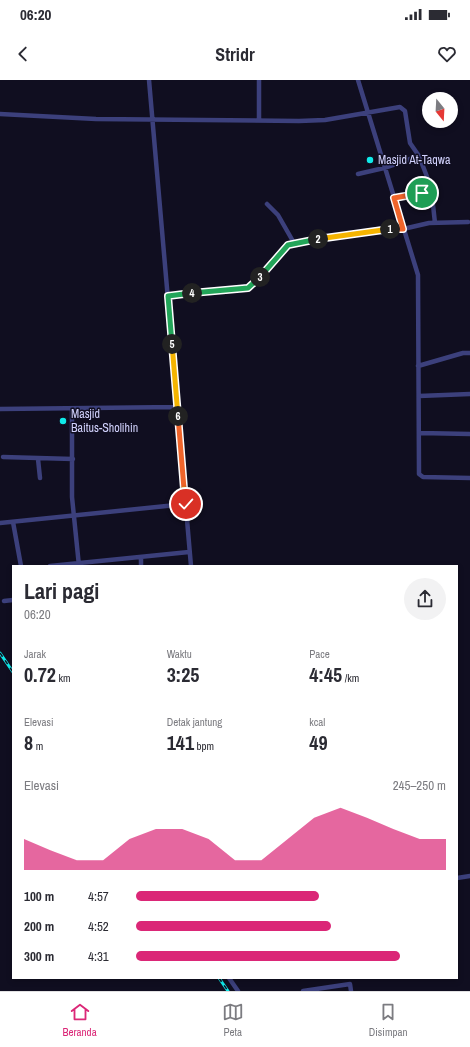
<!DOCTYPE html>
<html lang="id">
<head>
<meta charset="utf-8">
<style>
  :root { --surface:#fff; --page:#f2f2f3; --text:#2b2b33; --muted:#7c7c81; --line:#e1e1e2; --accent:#db2777 }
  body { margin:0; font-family:"Archivo Narrow",sans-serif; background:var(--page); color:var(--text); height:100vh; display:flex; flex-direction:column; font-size:15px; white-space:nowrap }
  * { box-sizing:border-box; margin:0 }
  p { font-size:13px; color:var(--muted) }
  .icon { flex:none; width:22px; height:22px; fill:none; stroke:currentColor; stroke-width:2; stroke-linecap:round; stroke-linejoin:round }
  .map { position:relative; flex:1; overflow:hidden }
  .drawer { position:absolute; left:12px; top:485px; width:446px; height:414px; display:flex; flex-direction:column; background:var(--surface); border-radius:0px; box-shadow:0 2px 6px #0003 }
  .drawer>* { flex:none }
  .needle { width:26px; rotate:162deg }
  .buttons { position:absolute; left:422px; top:12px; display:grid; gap:8px }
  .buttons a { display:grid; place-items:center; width:36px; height:36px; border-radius:50%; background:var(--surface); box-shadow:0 2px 6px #0003; font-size:20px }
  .pin { position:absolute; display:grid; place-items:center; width:34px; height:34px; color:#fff; margin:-17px; border:2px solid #fff; border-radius:50%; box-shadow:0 1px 4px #0007 }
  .km { position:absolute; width:20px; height:20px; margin:-10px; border-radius:50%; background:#222; color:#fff; font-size:11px; line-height:20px; text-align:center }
  .round { display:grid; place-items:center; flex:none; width:42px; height:42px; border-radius:21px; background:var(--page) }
  .overview { display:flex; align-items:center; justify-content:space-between; height:68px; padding:0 12px }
  h1 { font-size:22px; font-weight:700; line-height:30px }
  .metrics { display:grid; grid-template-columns:repeat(3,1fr); gap:6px; height:68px; padding:4px 12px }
  .metrics div { display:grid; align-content:center }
  .metrics b { font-size:20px; font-weight:700 }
  .metrics small { font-size:11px; font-weight:400 }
  .metrics p { font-size:11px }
  .chart { height:112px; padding:8px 12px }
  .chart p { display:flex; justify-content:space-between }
  .chart svg { width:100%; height:72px; margin-top:4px; fill:var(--accent); opacity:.7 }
  ul { padding:0 12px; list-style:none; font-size:13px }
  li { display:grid; grid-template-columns:64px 48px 1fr; align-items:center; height:30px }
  li i { height:10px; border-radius:5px; background:var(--accent) }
  .status { display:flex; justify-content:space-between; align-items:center; height:28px; padding:0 20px; background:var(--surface); direction:ltr }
  .status svg { height:11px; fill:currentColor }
  header { display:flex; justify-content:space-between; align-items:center; height:52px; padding:0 12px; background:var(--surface); font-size:18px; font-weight:700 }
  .menu { display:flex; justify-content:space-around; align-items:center; height:56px; border-top:1px solid var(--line); background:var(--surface); font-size:11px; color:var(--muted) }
  .menu a { display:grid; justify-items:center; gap:2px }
  .menu .active { color:var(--accent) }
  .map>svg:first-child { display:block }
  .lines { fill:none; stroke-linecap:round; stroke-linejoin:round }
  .street { stroke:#3c407c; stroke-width:4.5 }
  .rail-casing { stroke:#0feaea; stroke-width:3 }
  .rail { stroke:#100e20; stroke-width:1.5; stroke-dasharray:4.5; stroke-linecap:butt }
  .split-1-casing { stroke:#fff; stroke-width:8 }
  .split-2-casing { stroke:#fff; stroke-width:8 }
  .split-3-casing { stroke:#fff; stroke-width:8 }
  .split-4-casing { stroke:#fff; stroke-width:8 }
  .split-5-casing { stroke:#fff; stroke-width:8 }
  .split-6-casing { stroke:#fff; stroke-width:8 }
  .split-7-casing { stroke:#fff; stroke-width:8 }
  .split-8-casing { stroke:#fff; stroke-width:8 }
  .split-1 { stroke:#f0652b; stroke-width:5 }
  .split-2 { stroke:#f5b400; stroke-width:5 }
  .split-3 { stroke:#22a559; stroke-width:5 }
  .split-4 { stroke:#22a559; stroke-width:5 }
  .split-5 { stroke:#22a559; stroke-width:5 }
  .split-6 { stroke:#f5b400; stroke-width:5 }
  .split-7 { stroke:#f0652b; stroke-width:5 }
  .split-8 { stroke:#f5b400; stroke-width:5 }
  .poi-dot { fill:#0feaea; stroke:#100e20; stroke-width:1.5 }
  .labels { text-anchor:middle; stroke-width:3; stroke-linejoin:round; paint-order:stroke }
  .poi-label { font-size:12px; fill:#d1d1fc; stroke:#100e20; text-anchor:start }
</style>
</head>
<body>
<div class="status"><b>06:20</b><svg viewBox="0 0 49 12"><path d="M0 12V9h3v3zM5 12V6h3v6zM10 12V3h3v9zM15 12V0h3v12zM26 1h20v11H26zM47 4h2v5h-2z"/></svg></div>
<header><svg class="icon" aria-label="back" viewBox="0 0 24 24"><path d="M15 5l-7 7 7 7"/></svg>Stridr<svg class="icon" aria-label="heart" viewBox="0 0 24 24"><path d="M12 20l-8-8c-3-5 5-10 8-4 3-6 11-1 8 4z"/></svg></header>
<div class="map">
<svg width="470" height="911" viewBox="0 0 470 911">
  <rect width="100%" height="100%" fill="#100e20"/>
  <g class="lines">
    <path class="street" d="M149,0L191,486
      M259,0V39
      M358,0L418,195L419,394L423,397L470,398
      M0,34L96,39L299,41L325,40L400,27L405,31L410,63L419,76L431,107L435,143
      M358,94L384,88L419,76
      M394,118L432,110
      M267,124L278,135L294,163L379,149H403L429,143L468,142
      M168,216L251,206L288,165L294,163
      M418,286L463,273H470
      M419,316L470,314
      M0,329L177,327
      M72,329V417L79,486
      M420,353L470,354
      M3,377L73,379
      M38,379L40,398
      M13,442L21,486
      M0,443L186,424
      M141,477V486
      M50,486L189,472
      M4,521L13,520
      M457,798L470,796
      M229,898L238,911
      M303,911L350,904L351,911"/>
    <g class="rail-casing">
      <path id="rail" d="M0,573L13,592
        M219,898L228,911"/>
    </g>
    <use href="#rail" class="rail"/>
  </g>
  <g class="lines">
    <g class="split-1-casing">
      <path id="split-1" d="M390,149H403L394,118L422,113"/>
    </g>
    <g class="split-2-casing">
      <path id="split-2" d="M318,159L390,149"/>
    </g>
    <g class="split-3-casing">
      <path id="split-3" d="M260,197L288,165L318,159"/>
    </g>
    <g class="split-4-casing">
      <path id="split-4" d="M192,213L248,208L260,197"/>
    </g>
    <g class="split-5-casing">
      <path id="split-5" d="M172,264L168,216L192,213"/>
    </g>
    <g class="split-6-casing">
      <path id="split-6" d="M172,264L178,336"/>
    </g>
    <g class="split-7-casing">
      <path id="split-7" d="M178,336L184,409"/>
    </g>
    <g class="split-8-casing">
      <path id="split-8" d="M184,409L186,424"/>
    </g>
    <use href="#split-1" class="split-1"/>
    <use href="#split-2" class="split-2"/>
    <use href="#split-3" class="split-3"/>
    <use href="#split-4" class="split-4"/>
    <use href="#split-5" class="split-5"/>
    <use href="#split-6" class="split-6"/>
    <use href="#split-7" class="split-7"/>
    <use href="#split-8" class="split-8"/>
  </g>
  <g class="poi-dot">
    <circle cx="370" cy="80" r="4"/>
    <circle cx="63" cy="341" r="4"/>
  </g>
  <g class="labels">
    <g class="poi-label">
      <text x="378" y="84">Masjid At-Taqwa</text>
      <text x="71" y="338">Masjid<tspan x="71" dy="14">Baitus-Sholihin</tspan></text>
    </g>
  </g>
</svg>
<div class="buttons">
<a><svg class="needle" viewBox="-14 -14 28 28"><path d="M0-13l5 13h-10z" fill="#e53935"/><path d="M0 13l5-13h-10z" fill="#7c7c81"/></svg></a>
</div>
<div class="pin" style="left:422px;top:113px;background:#1e9e55"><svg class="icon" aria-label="arrive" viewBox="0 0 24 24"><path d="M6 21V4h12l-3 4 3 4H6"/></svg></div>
<div class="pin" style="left:186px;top:424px;background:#d93025"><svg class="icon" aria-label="check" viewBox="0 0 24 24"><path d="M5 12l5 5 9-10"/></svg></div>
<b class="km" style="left:390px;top:149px">1</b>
<b class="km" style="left:318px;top:159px">2</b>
<b class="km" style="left:260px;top:197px">3</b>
<b class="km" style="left:192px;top:213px">4</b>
<b class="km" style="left:172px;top:264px">5</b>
<b class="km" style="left:178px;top:336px">6</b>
<section class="drawer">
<div class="overview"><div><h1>Lari pagi</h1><p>06:20</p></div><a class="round"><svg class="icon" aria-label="share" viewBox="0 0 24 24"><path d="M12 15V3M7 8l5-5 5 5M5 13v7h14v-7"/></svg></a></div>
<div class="metrics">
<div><p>Jarak</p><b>0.72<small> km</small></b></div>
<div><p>Waktu</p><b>3:25</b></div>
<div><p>Pace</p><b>4:45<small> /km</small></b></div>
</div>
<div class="metrics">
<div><p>Elevasi</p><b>8<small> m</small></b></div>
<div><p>Detak jantung</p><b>141<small> bpm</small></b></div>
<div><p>kcal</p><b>49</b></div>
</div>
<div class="chart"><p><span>Elevasi</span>245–250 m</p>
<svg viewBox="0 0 160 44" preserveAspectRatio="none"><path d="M0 44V25L10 32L20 38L30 38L40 25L50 19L60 19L70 25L80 38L90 38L100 25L110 12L120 6L130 12L140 19L150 25L160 25V44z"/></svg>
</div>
<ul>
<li><b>100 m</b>4:57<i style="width:59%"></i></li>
<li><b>200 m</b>4:52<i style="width:63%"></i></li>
<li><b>300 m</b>4:31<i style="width:85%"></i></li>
</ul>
</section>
</div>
<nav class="menu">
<a class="active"><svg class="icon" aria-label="home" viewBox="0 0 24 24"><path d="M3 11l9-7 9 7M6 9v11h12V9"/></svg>Beranda</a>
<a><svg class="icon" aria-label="map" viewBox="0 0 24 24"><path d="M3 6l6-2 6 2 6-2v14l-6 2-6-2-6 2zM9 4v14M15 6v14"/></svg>Peta</a>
<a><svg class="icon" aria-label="saved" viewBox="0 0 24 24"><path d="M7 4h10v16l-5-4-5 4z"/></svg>Disimpan</a>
</nav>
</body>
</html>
